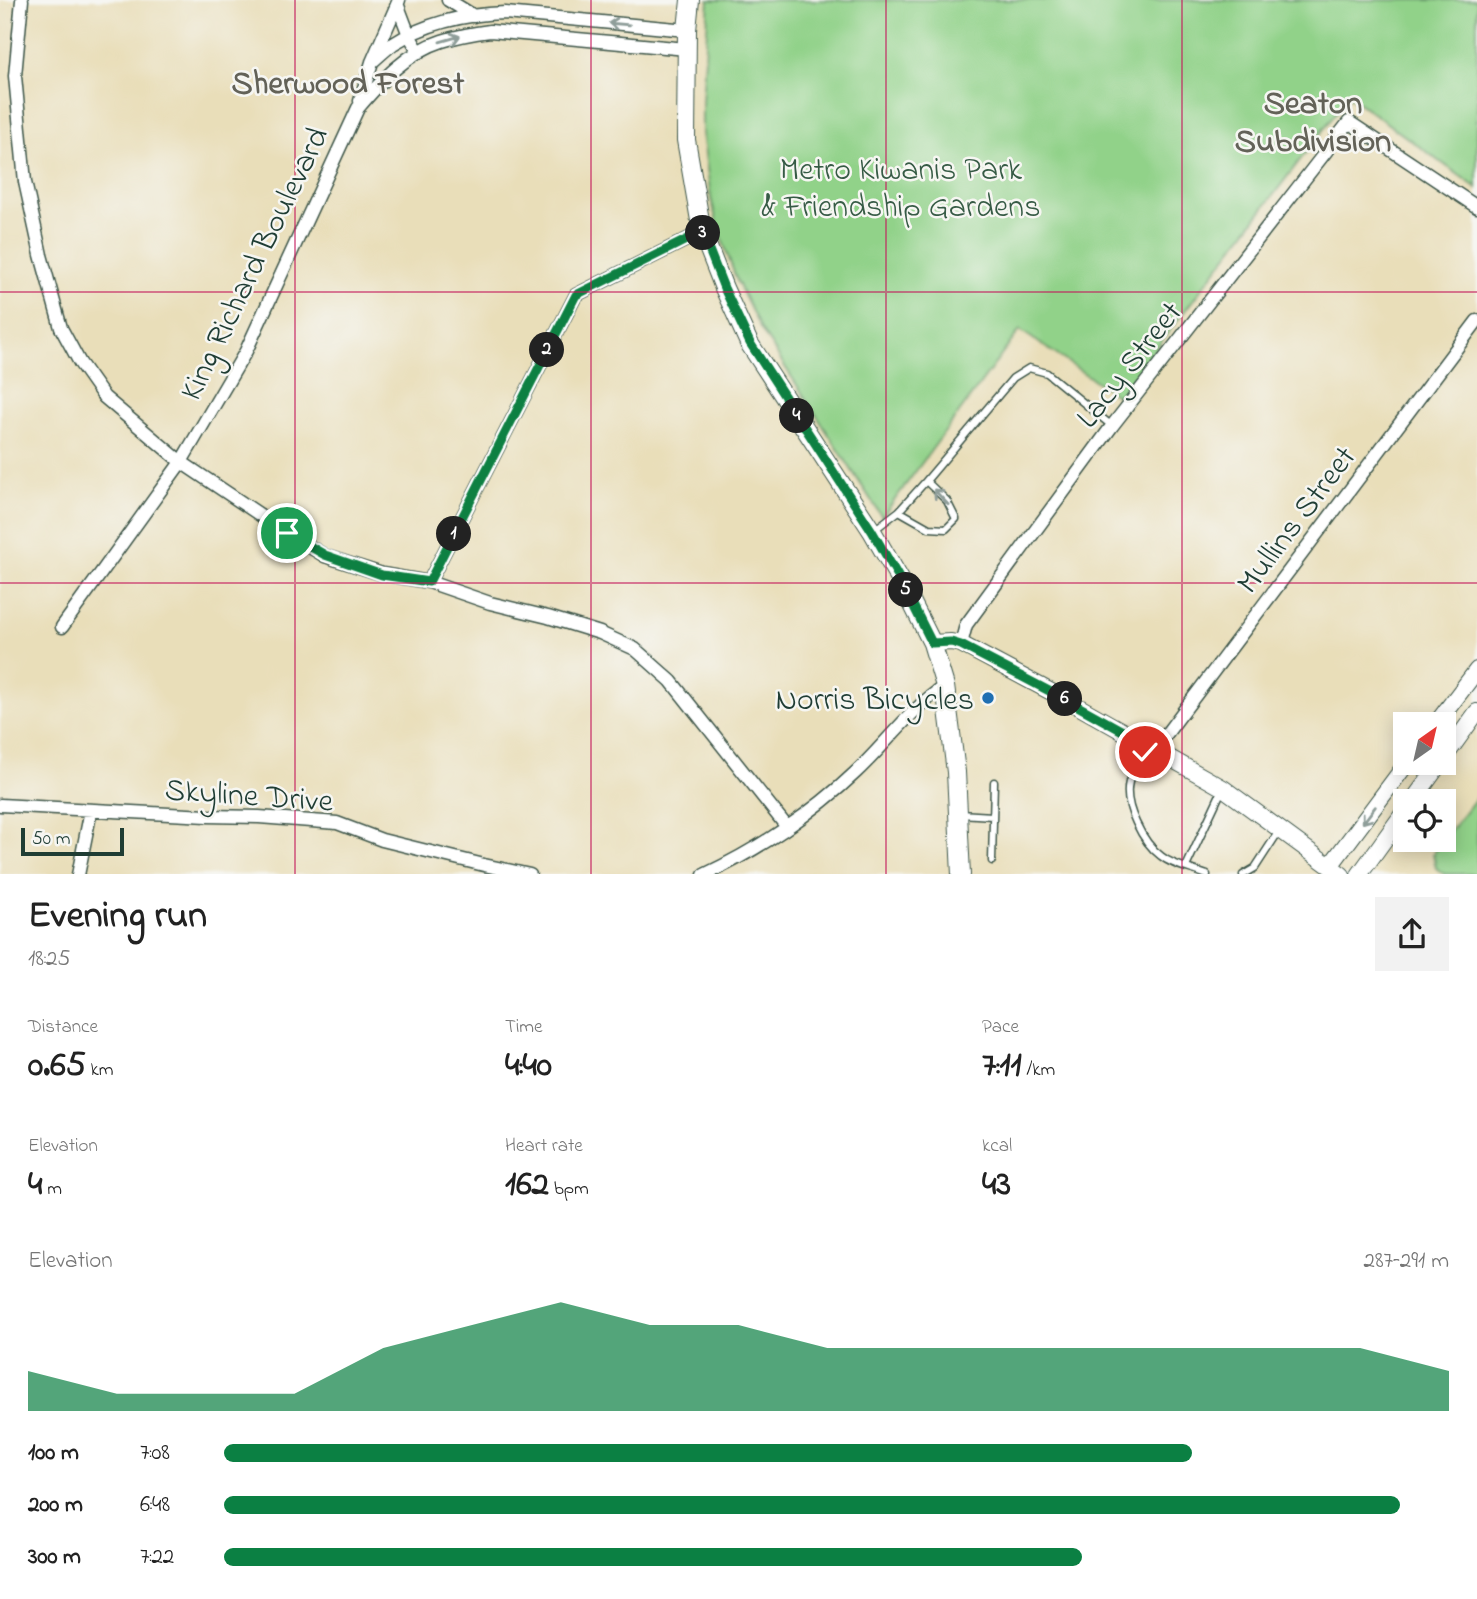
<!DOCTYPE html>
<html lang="en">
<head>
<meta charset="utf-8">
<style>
  :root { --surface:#fff; --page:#f2f2f2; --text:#222; --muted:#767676; --accent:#0b8043 }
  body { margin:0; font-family:"Indie Flower",sans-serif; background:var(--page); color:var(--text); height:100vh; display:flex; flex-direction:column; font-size:26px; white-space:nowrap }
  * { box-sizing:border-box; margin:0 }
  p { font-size:23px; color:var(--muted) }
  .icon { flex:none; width:38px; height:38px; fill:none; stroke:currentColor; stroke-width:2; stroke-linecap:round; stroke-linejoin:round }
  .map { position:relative; height:874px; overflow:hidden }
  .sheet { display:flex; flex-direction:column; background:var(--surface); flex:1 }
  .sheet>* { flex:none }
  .needle { width:46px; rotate:34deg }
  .tools { position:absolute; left:1393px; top:712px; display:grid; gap:14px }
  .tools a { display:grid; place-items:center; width:63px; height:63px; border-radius:0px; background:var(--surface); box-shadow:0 4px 18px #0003; font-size:35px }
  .scale { position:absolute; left:21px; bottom:18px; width:103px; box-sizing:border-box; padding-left:7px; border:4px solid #1f3d34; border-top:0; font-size:19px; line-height:24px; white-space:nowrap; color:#1f3d34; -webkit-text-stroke:5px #f6f6f2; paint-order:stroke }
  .pin { position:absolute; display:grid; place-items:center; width:60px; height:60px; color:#fff; margin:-30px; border:4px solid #fff; border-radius:50%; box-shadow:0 2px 7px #0007 }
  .km { position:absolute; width:35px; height:35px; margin:-18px; border-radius:50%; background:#222; color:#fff; font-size:19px; line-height:35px; text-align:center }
  .round { display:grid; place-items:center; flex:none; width:74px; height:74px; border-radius:0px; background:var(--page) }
  .summary { display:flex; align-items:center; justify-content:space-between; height:119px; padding:0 28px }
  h1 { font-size:38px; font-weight:700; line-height:52px }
  .metrics { display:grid; grid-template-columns:repeat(3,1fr); gap:10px; height:119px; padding:7px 28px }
  .metrics div { display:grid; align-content:center }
  .metrics b { font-size:35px; font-weight:700 }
  .metrics small { font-size:19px; font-weight:400 }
  .metrics p { font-size:19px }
  .chart { height:196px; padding:14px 28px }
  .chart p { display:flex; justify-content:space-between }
  .chart svg { width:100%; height:126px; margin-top:7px; fill:var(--accent); opacity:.7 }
  ul { padding:0 28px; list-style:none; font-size:23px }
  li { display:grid; grid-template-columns:112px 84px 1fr; align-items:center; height:52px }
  li i { height:18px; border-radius:9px; background:var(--accent) }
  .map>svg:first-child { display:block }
  .green { fill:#91d289; stroke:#58885e; stroke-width:2 }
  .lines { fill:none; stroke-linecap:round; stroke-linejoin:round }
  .service-casing { stroke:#3d5548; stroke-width:9 }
  .minor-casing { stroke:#3d5548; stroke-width:15 }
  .tertiary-casing { stroke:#3d5548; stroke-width:18 }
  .secondary-casing { stroke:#3d5548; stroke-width:20 }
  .service { stroke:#fff; stroke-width:6 }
  .minor { stroke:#fff; stroke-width:12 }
  .tertiary { stroke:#fff; stroke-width:16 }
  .secondary { stroke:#fff; stroke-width:18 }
  .oneway { stroke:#8f9e9a }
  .route-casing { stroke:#fff; stroke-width:14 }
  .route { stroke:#0b8043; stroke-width:9 }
  .grid { fill:none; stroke:#c2185b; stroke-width:2; stroke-opacity:0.55 }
  .poi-dot { fill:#1f6fb2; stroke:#f6f6f2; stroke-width:2.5 }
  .labels { text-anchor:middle; stroke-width:5; stroke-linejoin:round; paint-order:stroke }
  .park-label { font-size:32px; fill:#365b45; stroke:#f6f6f2 }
  .street-label { font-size:32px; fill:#1f3d34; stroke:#f6f6f2 }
  .poi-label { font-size:32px; fill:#1f3d34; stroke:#f6f6f2; text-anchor:end }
  .neighbourhood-label { font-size:33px; font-weight:bold; fill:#636258; stroke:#f6f6f2 }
</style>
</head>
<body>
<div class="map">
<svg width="1477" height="875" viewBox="0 0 1477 875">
  <rect width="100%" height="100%" fill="#f6f6f2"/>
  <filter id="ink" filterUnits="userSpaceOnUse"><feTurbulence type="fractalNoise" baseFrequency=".0143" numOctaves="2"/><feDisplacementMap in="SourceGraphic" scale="14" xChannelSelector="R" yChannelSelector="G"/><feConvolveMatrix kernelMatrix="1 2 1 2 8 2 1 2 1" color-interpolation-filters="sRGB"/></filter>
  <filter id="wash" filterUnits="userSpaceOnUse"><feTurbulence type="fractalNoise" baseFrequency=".00686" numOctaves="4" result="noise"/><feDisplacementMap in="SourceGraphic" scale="28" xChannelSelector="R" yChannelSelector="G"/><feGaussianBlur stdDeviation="1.57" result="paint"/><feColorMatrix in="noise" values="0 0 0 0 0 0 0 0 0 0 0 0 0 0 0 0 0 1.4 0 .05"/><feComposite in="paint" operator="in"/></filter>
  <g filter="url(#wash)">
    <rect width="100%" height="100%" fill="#e9deb9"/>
    <path class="green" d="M709,0H1477V188L1349,96L1119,397L1020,330L882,517L760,328L737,281L719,231L711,198L702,133V101Z
      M1477,797V874H1444L1436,868L1433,853Z"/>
  </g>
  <g filter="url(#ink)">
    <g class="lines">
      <g class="service-casing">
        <path id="service" d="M899,511L929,528L946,529L956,519L947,501L926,481L1013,378L1029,368L1047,373L1112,426
          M874,530L899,511L926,481
          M1149,751C1142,754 1139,760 1136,767C1133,772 1130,777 1129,782C1123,805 1143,843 1161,856C1173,866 1193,869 1207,875
          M960,814L993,816
          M992,861L994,782
          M1186,867L1222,790
          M1243,875L1255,868L1279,831"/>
      </g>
      <g class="minor-casing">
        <path id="minor" d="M22,0L15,76L25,182L41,255L61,328L80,363L104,397L181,462L287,533L325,556L382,574L429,582L490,603L548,617L600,633L635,649L671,681L787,827
          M448,0L474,16
          M398,6L409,35L419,52
          M372,62C379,56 386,49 393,44C426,23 467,14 505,13L687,30
          M360,101L372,62L399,0
          M429,582L576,295L702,232
          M62,627L181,462L246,351L358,108C381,81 407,52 442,41C458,36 474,33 490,31L687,49
          M961,644L966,625L1112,426L1349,122L1477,207
          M1155,749L1477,321
          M0,805L207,816L259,817L337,823L382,840L484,865L530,875
          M78,875L91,810
          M704,875C758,850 813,813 856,772C886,744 910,709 945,686"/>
      </g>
      <g class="tertiary-casing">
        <path id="tertiary" d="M932,643L951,642L961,644L1074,704L1223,788L1342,875
          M1436,724L1477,670
          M1444,758L1477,712
          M1412,802L1440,763
          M1330,866L1407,763
          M1359,875L1405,811"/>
      </g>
      <g class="secondary-casing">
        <path id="secondary" d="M690,0L687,30L686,140L702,232L724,288L749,343L872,531L902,583L932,643L945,686L956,772L961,875"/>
      </g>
      <use href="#service" class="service"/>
      <use href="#minor" class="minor"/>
      <use href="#tertiary" class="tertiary"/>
      <use href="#secondary" class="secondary"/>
    </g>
    <defs><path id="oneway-shaft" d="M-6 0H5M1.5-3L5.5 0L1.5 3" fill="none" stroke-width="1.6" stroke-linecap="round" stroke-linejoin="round" transform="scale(1.75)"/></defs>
    <g class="oneway">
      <use href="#oneway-shaft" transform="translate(619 24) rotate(-175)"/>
      <use href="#oneway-shaft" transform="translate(450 39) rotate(-16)"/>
      <use href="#oneway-shaft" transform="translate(941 497) rotate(-133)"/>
      <use href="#oneway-shaft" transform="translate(1369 815) rotate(127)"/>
    </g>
  </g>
  <g class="lines" filter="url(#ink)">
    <g class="route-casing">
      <path id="route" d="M287,533L325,555L382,575L429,582L576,295L702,232L724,288L750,343L872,531L902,583L932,643L951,642L961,645L1074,704L1155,749L1145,752"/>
    </g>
    <use href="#route" class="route"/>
  </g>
  <path class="grid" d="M295,0V875M591,0V875M886,0V875M1182,0V875M0,292H1477M0,583H1477"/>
  <circle class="poi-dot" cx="988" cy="698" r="7"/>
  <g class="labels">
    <g class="park-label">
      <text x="901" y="179">Metro Kiwanis Park<tspan x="901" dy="37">&amp; Friendship Gardens</tspan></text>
    </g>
    <g class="street-label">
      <text transform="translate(253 263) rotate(-64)" y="11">King Richard Boulevard</text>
      <text transform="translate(1128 364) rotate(-52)" y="11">Lacy Street</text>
      <text transform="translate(1295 519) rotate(-53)" y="11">Mullins Street</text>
      <text transform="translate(249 794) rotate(4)" y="11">Skyline Drive</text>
    </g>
    <g class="poi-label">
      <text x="974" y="709">Norris Bicycles</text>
    </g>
    <g class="neighbourhood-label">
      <text x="348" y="93">Sherwood Forest</text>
      <text x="1313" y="113">Seaton<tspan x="1313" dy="38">Subdivision</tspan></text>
    </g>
  </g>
</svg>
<div class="tools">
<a><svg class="needle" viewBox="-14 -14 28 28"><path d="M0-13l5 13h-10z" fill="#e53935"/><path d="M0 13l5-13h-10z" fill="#767676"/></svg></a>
<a><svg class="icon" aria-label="locate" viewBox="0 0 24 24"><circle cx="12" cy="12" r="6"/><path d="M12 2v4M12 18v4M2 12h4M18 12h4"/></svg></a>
</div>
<div class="scale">50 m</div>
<div class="pin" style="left:287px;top:533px;background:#1e9e55"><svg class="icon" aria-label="arrive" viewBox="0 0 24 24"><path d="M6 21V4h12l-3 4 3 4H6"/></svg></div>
<div class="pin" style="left:1145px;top:752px;background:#d93025"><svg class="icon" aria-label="check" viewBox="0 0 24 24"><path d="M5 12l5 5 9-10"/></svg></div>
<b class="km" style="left:454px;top:534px">1</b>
<b class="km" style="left:547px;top:350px">2</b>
<b class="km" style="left:703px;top:233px">3</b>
<b class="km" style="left:797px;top:416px">4</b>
<b class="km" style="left:906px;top:590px">5</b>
<b class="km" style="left:1065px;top:699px">6</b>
</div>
<section class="sheet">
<div class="summary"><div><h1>Evening run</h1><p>18:25</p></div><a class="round"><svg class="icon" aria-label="share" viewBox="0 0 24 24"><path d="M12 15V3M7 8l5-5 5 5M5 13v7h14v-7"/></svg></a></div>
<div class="metrics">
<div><p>Distance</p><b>0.65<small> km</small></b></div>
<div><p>Time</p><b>4:40</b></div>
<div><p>Pace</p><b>7:11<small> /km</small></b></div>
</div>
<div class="metrics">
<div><p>Elevation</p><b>4<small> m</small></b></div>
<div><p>Heart rate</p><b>162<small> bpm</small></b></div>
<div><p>kcal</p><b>43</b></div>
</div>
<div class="chart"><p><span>Elevation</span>287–291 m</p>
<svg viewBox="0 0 160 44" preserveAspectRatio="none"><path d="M0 44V30L10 38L20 38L30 38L40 22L50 14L60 6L70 14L80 14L90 22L100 22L110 22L120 22L130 22L140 22L150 22L160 30V44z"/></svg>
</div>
<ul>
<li><b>100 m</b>7:08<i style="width:79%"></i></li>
<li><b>200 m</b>6:48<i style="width:96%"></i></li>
<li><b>300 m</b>7:22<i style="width:70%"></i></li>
</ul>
</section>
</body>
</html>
